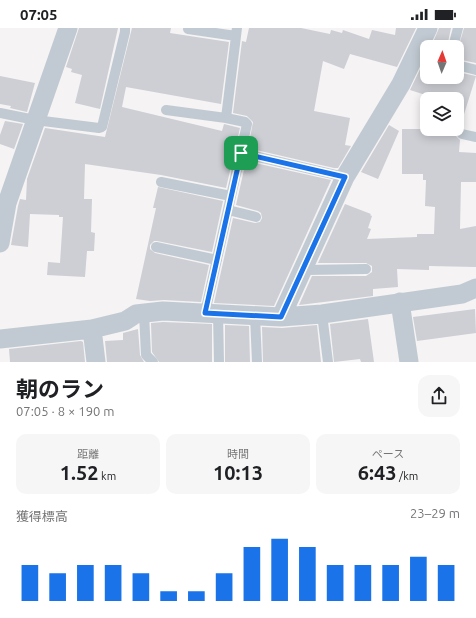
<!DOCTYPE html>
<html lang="ja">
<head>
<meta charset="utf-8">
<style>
  :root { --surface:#fff; --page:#f6f6f6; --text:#202124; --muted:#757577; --accent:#1a73e8 }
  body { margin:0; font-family:Ubuntu,"Noto Sans JP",sans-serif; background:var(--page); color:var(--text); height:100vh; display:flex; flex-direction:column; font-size:15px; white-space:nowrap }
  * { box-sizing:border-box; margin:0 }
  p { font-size:13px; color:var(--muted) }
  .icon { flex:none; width:22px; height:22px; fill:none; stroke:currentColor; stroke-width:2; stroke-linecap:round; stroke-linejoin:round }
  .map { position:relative; height:334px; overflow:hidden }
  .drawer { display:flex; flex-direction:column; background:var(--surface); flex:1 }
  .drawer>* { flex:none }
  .needle { width:26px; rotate:2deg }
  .buttons { position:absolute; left:420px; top:12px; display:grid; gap:8px }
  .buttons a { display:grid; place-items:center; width:44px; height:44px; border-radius:8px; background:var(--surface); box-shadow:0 2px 10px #0003; font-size:20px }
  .pin { position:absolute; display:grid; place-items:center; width:34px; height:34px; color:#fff; margin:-17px; border-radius:8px; box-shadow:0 2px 6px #0006 }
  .round { display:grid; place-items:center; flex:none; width:42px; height:42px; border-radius:12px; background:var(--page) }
  .head { display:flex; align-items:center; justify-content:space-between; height:68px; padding:0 16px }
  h1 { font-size:22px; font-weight:700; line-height:30px }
  .metrics { display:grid; grid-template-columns:repeat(3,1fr); gap:6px; height:68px; padding:4px 16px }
  .metrics div { display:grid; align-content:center; border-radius:10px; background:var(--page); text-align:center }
  .metrics b { font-size:20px; font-weight:700 }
  .metrics small { font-size:11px; font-weight:400 }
  .metrics p { font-size:11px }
  .chart { height:112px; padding:8px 16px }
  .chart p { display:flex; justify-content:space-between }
  .chart svg { width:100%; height:72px; margin-top:4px; stroke:var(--accent); stroke-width:6 }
  .status { display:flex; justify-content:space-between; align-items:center; height:28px; padding:0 20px; background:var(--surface); direction:ltr }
  .status svg { height:11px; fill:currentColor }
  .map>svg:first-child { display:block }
  .building { fill:#cdcfd5 }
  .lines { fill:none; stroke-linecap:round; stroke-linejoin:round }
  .service { stroke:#c1cad2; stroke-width:10 }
  .minor { stroke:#c1cad2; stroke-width:19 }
  .route-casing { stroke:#fff; stroke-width:8 }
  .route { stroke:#1a73e8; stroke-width:5 }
</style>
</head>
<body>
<div class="status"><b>07:05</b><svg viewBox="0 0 49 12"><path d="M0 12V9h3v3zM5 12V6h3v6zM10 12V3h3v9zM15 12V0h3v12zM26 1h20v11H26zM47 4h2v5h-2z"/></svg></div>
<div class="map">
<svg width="476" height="334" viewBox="0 0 476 334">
  <rect width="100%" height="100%" fill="#f5f3f3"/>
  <path class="building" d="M79,0H118L100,81L75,75L82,47L71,44L72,41L66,39Z
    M132,0H171L170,5L229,14L221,76L126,59L122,79L222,103L224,96L240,100L226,160L161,147L85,136L84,171H92L91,204L95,205L94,223H87L85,249L47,247L48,234L60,235L63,189H59V187L30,186L28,219L11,217L18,178L20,171L26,172L27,151L45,100L105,109Z
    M249,0H301L330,6L331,2L342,5L343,2L369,11L372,2L395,7L396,0H416L397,39L350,26L344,41L323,33L314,83L350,90L345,117L351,118L338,140H334L248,120L253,94L247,88L233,85L242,13L246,14Z
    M439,0H451L447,19H431Z
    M464,0H476V35L457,31V24Z
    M427,27V49H457V44L476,48L460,99H457V71H438L410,62Z
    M0,48L35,55L27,84L10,80L11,78L0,76Z
    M5,93L23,96L14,121L0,116V107Z
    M389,97L399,103L378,151L361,144Z
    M402,101H458L456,108L460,112L459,124L476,125V154H461L460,201L476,198V239L429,238V242L397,241L398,259L373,261V268L299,277L312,248H366L372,244V238L366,235H318L345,176L371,186L370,187L372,188L368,200L371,201L367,211L417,209V206H434L435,179L425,178L426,152H423V146H402Z
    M246,133L331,152L274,278L214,275L233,190L255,195L260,194L262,190L261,185L258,183L236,177Z
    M158,159L223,173L212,224L157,213H154L150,217V221L155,225L209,237L201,274L164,272L150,273L136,271L156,180H153Z
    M475,281L476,305L417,313L413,289Z
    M368,291L374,334H361L360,331L334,334L330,296Z
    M163,294L212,296V334H159L152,324L151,295Z
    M225,297L249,298L250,334H225Z
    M317,297L321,334H263L262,299L282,300Z
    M138,301L140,327L144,334H107L105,313L123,312V305Z
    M81,313L83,314L85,334H10L9,321Z"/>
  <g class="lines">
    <path class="service" d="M188,1L236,8
      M453,19L458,0
      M457,37L476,42
      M166,82L226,90
      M0,85L35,92L99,100L102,99L125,4V0
      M462,106L475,109
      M241,125L345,149
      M161,154L231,168
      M228,182L256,189
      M156,219L217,232
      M303,240L307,242L366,241
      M144,285L146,327L153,334
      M205,285L247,96L245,94L226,90L237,0
      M218,286L219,334
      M322,286L328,334
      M255,288L257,334"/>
    <path class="minor" d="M0,215L7,175L68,0
      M400,274L409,334
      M281,289L345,149L401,56L428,0
      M92,301L96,334
      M0,311L92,301L125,293L136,286L163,283L281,289L322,286L462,266L476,260"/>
  </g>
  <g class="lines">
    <g class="route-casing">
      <path id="route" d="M241,125L345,149L281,289L205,285Z"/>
    </g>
    <use href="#route" class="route"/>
  </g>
</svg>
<div class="buttons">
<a><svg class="needle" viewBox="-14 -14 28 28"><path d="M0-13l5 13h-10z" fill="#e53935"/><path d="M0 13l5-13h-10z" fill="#757577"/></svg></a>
<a><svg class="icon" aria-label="layers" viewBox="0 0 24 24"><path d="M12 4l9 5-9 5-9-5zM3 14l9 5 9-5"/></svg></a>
</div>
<div class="pin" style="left:241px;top:125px;background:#1e9e55"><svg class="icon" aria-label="arrive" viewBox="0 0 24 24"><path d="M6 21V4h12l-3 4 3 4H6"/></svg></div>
</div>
<section class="drawer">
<div class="head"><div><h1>朝のラン</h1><p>07:05 · 8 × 190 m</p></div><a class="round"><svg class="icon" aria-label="share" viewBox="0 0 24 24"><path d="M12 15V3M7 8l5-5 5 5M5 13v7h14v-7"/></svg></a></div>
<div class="metrics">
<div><p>距離</p><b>1.52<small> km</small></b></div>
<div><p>時間</p><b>10:13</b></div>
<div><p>ペース</p><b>6:43<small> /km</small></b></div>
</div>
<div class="chart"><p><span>獲得標高</span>23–29 m</p>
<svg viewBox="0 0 160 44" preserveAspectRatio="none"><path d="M5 44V22M15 44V27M25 44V22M35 44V22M45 44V27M55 44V38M65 44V38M75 44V27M85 44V11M95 44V6M105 44V11M115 44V22M125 44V22M135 44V22M145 44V17M155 44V22"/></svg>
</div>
</section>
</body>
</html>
